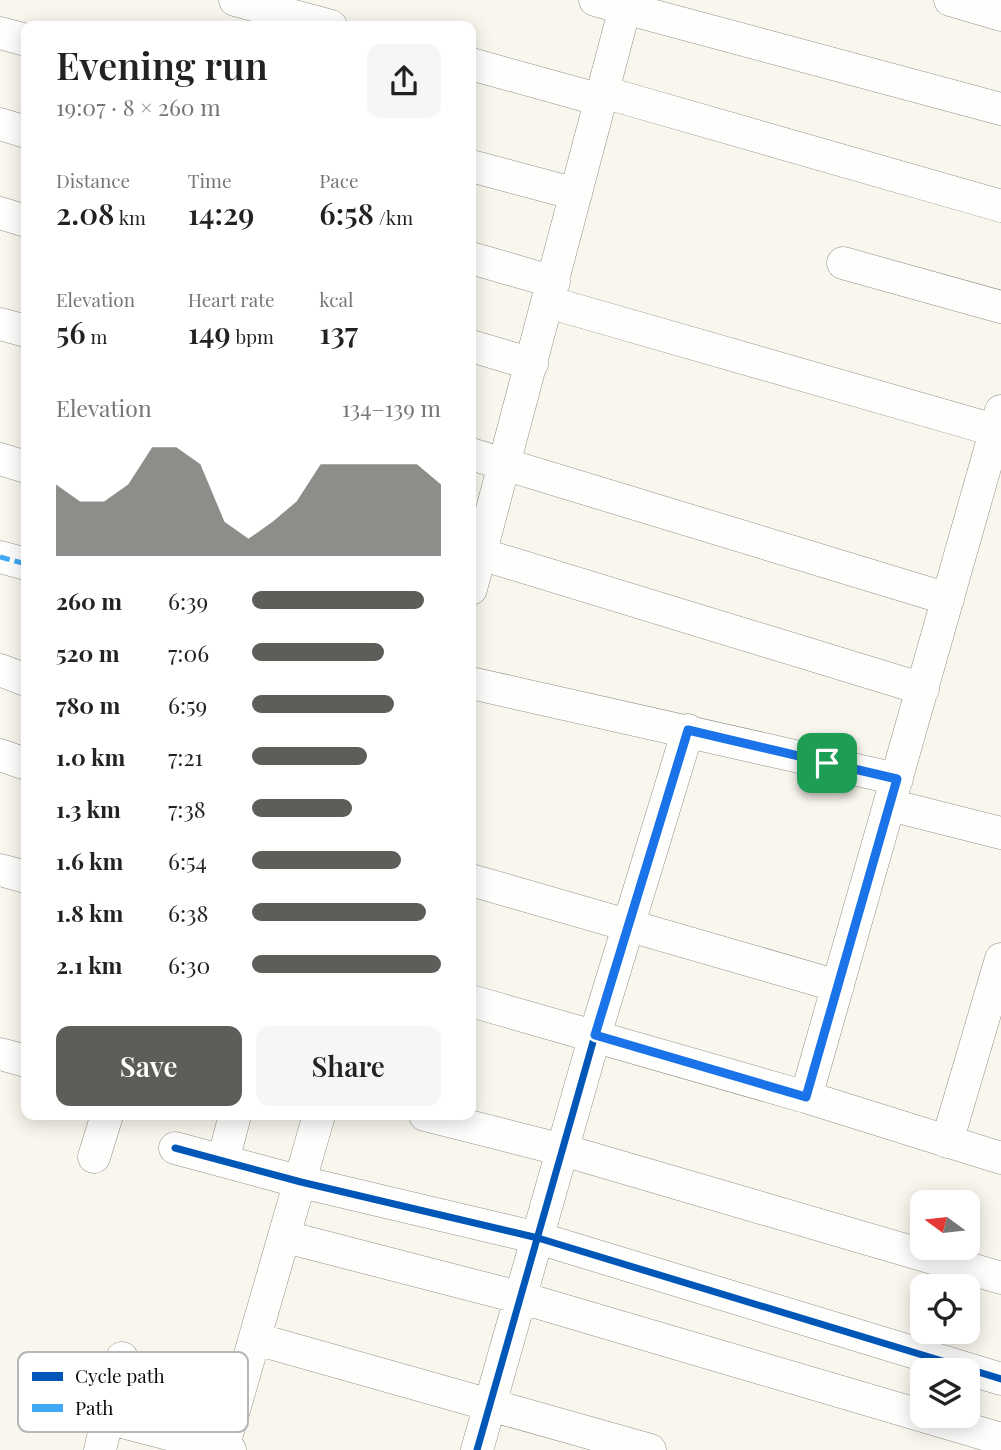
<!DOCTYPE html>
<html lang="en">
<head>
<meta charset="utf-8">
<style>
  :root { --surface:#fff; --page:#f6f6f6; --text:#222; --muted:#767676; --accent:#5e5d59 }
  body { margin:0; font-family:"Playfair Display",serif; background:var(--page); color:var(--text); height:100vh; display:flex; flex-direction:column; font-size:26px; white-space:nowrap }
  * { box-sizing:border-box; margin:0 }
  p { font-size:23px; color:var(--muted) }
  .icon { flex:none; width:38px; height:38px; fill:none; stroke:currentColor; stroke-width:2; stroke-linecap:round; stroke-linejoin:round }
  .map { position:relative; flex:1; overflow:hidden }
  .panel { position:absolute; left:21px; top:21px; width:455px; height:1099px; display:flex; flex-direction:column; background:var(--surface); border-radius:14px; box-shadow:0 4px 18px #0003 }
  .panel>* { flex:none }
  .needle { width:46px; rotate:285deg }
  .buttons { position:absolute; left:910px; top:1190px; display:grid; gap:14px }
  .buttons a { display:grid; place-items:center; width:70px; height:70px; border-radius:14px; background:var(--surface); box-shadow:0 4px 18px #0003; font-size:35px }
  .pin { position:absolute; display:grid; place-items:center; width:60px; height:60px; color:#fff; margin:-30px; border-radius:14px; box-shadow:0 4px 10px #0006 }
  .round { display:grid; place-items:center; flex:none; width:74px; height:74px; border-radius:14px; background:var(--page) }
  .headline { display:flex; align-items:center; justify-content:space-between; height:119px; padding:0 35px }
  h1 { font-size:38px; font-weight:600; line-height:52px }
  .figures { display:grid; grid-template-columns:repeat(3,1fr); gap:10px; height:119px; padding:7px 35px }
  .figures div { display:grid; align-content:center }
  .figures b { font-size:30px; font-weight:600 }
  .figures small { font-size:19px; font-weight:400 }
  .figures p { font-size:19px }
  .chart { height:196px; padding:14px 35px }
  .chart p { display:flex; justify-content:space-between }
  .chart svg { width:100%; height:126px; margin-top:7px; fill:var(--accent); opacity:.7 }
  .cta { display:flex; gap:14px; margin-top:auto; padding:14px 35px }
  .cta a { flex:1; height:80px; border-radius:14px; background:var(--accent); color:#fff; font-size:28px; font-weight:600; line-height:80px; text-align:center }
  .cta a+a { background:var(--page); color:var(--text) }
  ul { padding:0 35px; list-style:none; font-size:23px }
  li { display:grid; grid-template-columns:112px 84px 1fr; align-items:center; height:52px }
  li i { height:18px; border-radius:9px; background:var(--accent) }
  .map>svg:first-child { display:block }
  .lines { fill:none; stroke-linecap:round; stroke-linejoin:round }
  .street-casing { stroke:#92908c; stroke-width:33 }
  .street { stroke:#fefefc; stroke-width:32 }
  .quiet { stroke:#3fa9f5; stroke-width:5; stroke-dasharray:10 5; stroke-linecap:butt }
  .cycleway-casing { stroke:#fff; stroke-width:11 }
  .cycleway { stroke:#0057b8; stroke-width:7 }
  .route-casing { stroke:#fff; stroke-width:14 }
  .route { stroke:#1a73e8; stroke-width:9 }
  .key { fill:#fff; stroke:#b6b6b6; stroke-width:2 }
  .key-label { font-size:19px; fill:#0a0a0a }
</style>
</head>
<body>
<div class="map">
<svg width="1001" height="1450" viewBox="0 0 1001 1450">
  <rect width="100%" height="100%" fill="#f9f6ed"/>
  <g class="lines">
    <g class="street-casing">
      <path id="street" d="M235,0L331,26
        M595,0L1001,109
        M950,0L1001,15
        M0,33L26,40
        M471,64L601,100
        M603,92L1001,206
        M0,124L26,132
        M471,166L576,194
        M0,213L26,221
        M471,258L554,282
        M843,263L1001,307
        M548,302L1001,432
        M0,324L26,331
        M471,346L532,364
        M471,454L948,599
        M0,459L26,467
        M471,551L923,689
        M0,557L26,564
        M471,589L627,0
        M0,670L26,680
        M471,683L897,779
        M0,755L26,764
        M890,805L1001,833
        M0,870L26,877
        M471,880L838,986
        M471,1001L806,1097L1001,1158
        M0,1054L26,1061
        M806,1097L1001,411
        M425,1115L563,1150L1001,1278
        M947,1142L1001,959
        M175,1148L301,1182L538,1238L1001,1379
        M94,1157L107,1115
        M223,1161L235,1115
        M286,1237L522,1298L1001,1439
        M256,1339L650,1450
        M107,1418L230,1450
        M223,1448L319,1115
        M100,1450L122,1358
        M477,1450L595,1035L688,730"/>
    </g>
    <use href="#street" class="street"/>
    <path class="quiet" d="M0,557L26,564"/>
    <g class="cycleway-casing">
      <path id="cycleway" d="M175,1148L301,1182L538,1238L1001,1379
        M477,1450L595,1035L688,730"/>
    </g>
    <use href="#cycleway" class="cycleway"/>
  </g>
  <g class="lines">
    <g class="route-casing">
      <path id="route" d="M688,730L897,779L806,1097L595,1035Z"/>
    </g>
    <use href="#route" class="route"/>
  </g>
  <rect x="18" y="1352" width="230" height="80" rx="10" class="key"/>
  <rect x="32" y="1372" width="31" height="9" fill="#0057b8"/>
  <rect x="32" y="1404" width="31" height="8" fill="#3fa9f5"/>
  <g class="key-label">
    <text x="75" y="1383">Cycle path</text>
    <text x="75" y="1415">Path</text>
  </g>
</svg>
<div class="buttons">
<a><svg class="needle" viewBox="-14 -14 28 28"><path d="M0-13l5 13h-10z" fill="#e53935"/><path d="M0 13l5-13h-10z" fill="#767676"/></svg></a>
<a><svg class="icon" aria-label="locate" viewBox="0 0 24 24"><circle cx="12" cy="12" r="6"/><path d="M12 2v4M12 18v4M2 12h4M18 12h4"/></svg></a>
<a><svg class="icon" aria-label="layers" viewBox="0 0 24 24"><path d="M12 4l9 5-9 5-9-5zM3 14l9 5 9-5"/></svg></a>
</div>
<div class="pin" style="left:827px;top:763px;background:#1e9e55"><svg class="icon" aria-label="arrive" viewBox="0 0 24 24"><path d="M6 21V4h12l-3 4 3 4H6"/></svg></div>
<section class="panel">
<div class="headline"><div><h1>Evening run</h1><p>19:07 · 8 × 260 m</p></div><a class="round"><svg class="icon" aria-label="share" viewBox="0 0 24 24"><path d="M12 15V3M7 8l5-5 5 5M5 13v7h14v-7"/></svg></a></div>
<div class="figures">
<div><p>Distance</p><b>2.08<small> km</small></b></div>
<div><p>Time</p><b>14:29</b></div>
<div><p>Pace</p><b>6:58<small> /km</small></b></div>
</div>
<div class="figures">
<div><p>Elevation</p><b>56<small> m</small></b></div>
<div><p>Heart rate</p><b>149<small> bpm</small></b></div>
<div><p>kcal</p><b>137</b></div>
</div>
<div class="chart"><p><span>Elevation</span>134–139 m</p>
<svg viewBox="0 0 160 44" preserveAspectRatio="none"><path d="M0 44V19L10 25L20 25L30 19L40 6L50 6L60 12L70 32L80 38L90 32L100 25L110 12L120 12L130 12L140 12L150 12L160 19V44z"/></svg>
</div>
<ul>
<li><b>260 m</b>6:39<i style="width:91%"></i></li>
<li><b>520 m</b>7:06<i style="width:70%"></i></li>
<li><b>780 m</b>6:59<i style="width:75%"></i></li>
<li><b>1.0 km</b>7:21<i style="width:61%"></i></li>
<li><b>1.3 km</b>7:38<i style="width:53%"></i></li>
<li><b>1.6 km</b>6:54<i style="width:79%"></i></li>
<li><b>1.8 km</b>6:38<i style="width:92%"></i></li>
<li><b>2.1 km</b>6:30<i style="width:100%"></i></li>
</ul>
<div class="cta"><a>Save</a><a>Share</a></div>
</section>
</div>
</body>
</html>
